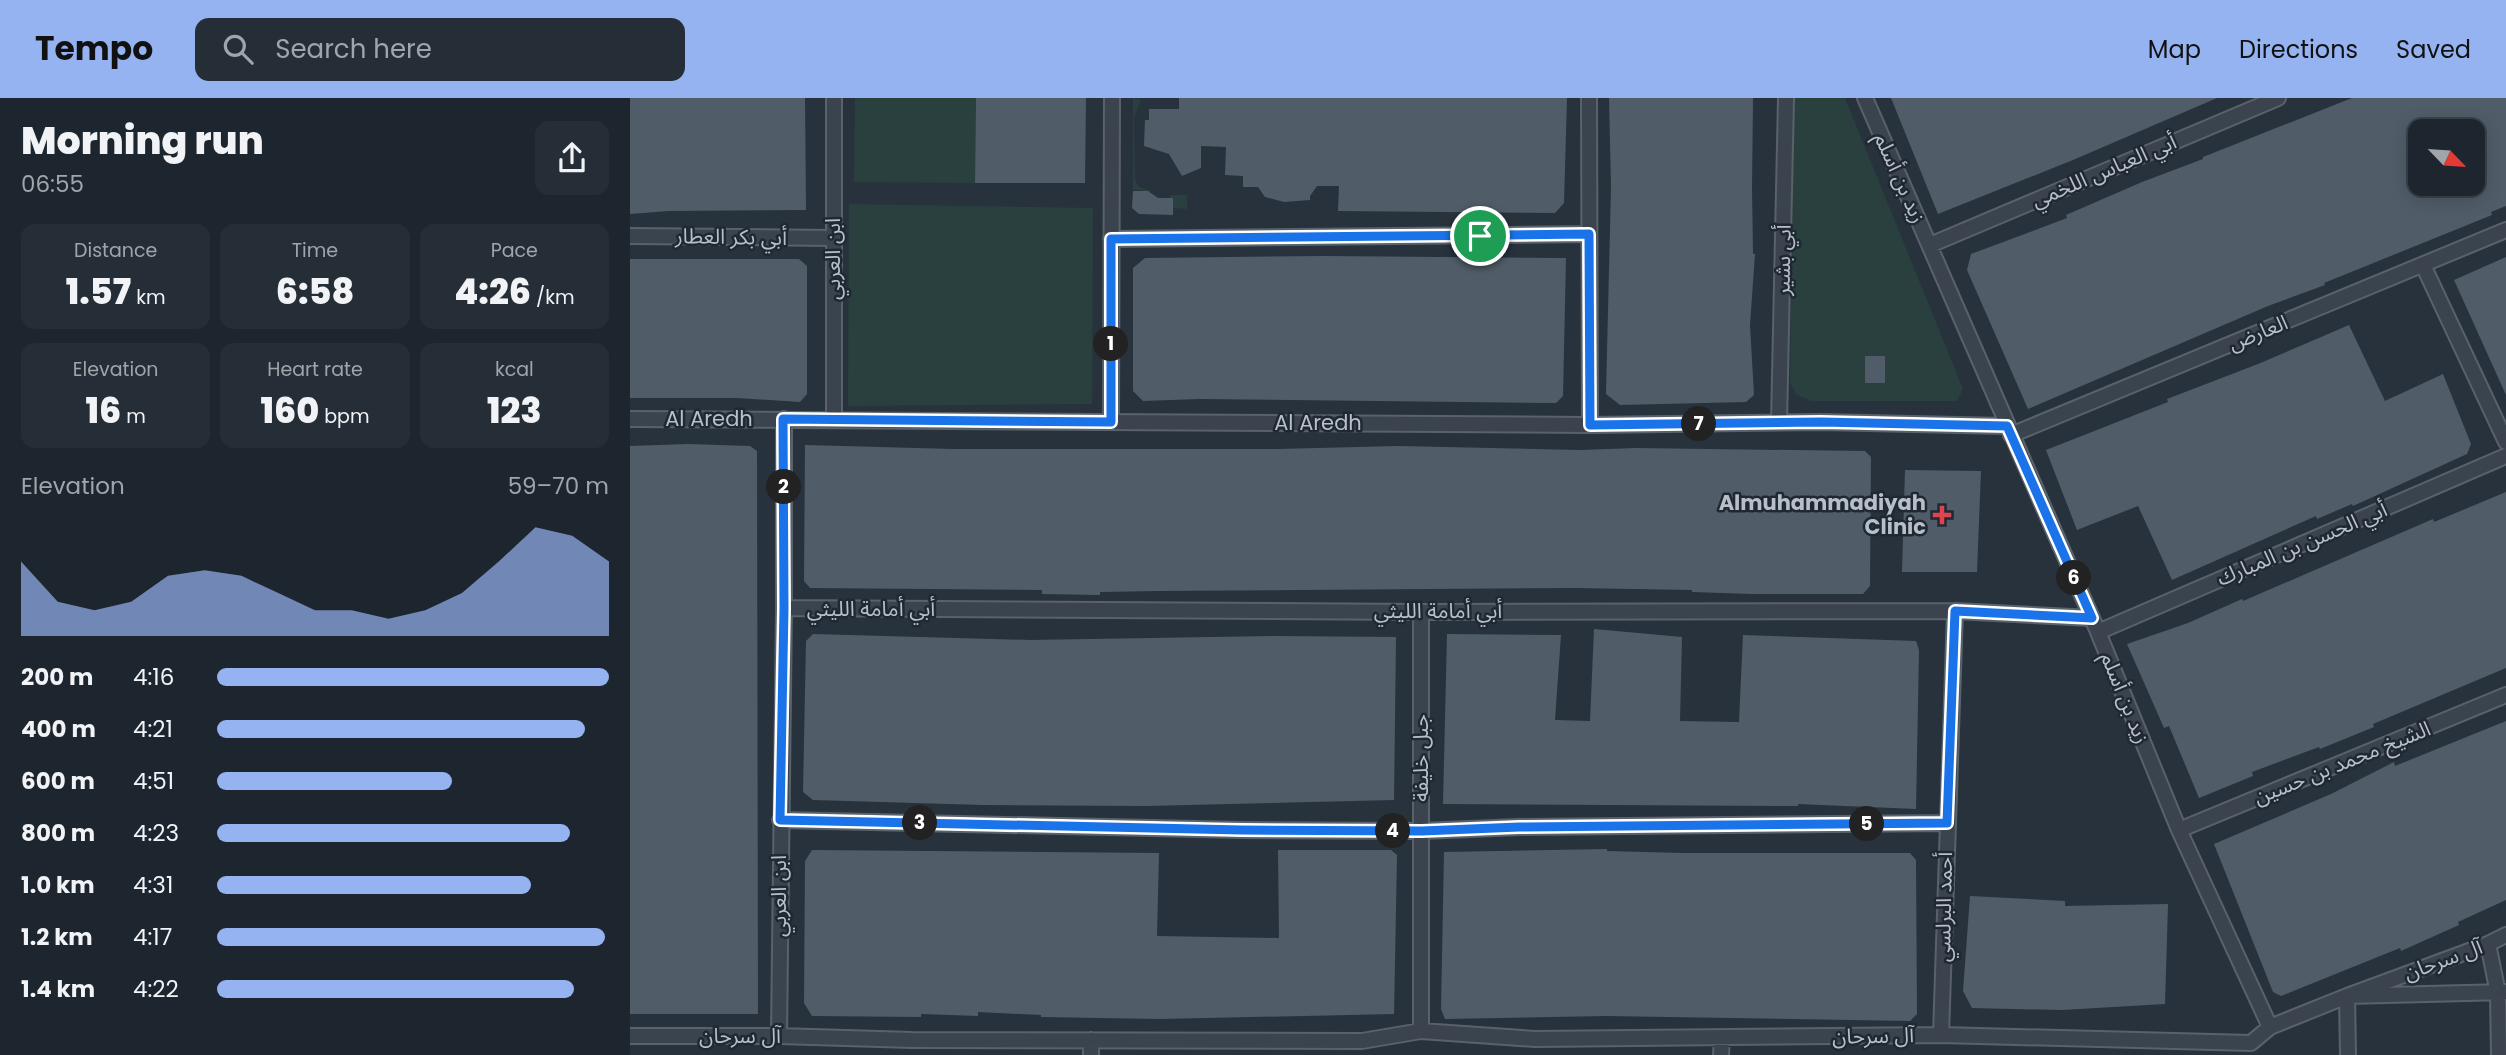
<!DOCTYPE html>
<html lang="en">
<head>
<meta charset="utf-8">
<style>
  :root { --surface:#1d262e; --page:#252e36; --text:#f1f3f6; --muted:#a0a5aa; --line:#3b434a; --accent:#95b2f1 }
  body { margin:0; font-family:Poppins,"Noto Sans Arabic",sans-serif; background:var(--page); color:var(--text); height:100vh; display:flex; flex-direction:column; font-size:26px; white-space:nowrap }
  * { box-sizing:border-box; margin:0 }
  p { font-size:23px; color:var(--muted) }
  .icon { flex:none; width:38px; height:38px; fill:none; stroke:currentColor; stroke-width:2; stroke-linecap:round; stroke-linejoin:round }
  .map { position:relative; flex:1; overflow:hidden }
  .details { display:flex; flex-direction:column; background:var(--surface); width:630px }
  .details>* { flex:none }
  .needle { width:46px; rotate:115deg }
  .buttons { position:absolute; left:1778px; top:21px; display:grid; gap:14px }
  .buttons a { display:grid; place-items:center; width:77px; height:77px; border-radius:14px; background:var(--surface); box-shadow:0 4px 18px #0003,0 0 0 2px var(--line); font-size:35px }
  .pin { position:absolute; display:grid; place-items:center; width:60px; height:60px; color:#fff; margin:-30px; border:4px solid #fff; border-radius:50%; box-shadow:0 2px 7px #0007 }
  .km { position:absolute; width:35px; height:35px; margin:-18px; border-radius:50%; background:#222; color:#fff; font-size:19px; line-height:35px; text-align:center }
  .round { display:grid; place-items:center; flex:none; width:74px; height:74px; border-radius:14px; background:var(--page) }
  .headline { display:flex; align-items:center; justify-content:space-between; height:119px; padding:0 21px }
  h1 { font-size:38px; font-weight:800; line-height:52px }
  .figures { display:grid; grid-template-columns:repeat(3,1fr); gap:10px; height:119px; padding:7px 21px }
  .figures div { display:grid; align-content:center; border-radius:14px; background:var(--page); text-align:center }
  .figures b { font-size:35px; font-weight:800 }
  .figures small { font-size:19px; font-weight:400 }
  .figures p { font-size:19px }
  .chart { height:196px; padding:14px 21px }
  .chart p { display:flex; justify-content:space-between }
  .chart svg { width:100%; height:126px; margin-top:7px; fill:var(--accent); opacity:.7 }
  ul { padding:0 21px; list-style:none; font-size:23px }
  li { display:grid; grid-template-columns:112px 84px 1fr; align-items:center; height:52px }
  li i { height:18px; border-radius:9px; background:var(--accent) }
  header { display:flex; align-items:center; gap:42px; box-sizing:border-box; height:98px; padding:0 35px; background:var(--accent); color:#111 }
  header strong { font-size:33px }
  nav { display:flex; gap:38px; margin-inline-start:auto; font-size:24px }
  .search { width:490px; height:63px; background:var(--page); display:flex; align-items:center; gap:18px; box-sizing:border-box; padding:0 24px; border-radius:14px; color:var(--muted); font-size:26px }
  main { display:flex; flex:1; min-height:0 }
  .map>svg:first-child { display:block }
  .green { fill:#2a403f }
  .building { fill:#505d68; fill-rule:evenodd }
  .lines { fill:none; stroke-linecap:round; stroke-linejoin:round }
  .minor-casing { stroke:#59626b; stroke-width:18 }
  .minor { stroke:#3b444e; stroke-width:14 }
  .route-casing { stroke:#fff; stroke-width:14 }
  .route { stroke:#1a73e8; stroke-width:9 }
  .health-dot { fill:#e0444e; stroke:#202933; stroke-width:2.5 }
  .labels { text-anchor:middle; stroke-width:5; stroke-linejoin:round; paint-order:stroke }
  .street-label { font-size:21px; fill:#b7bfc8; stroke:#202933 }
  .poi-label { font-size:21px; font-weight:bold; fill:#b7bfc8; stroke:#202933; text-anchor:end }
</style>
</head>
<body>
<header>
<strong>Tempo</strong>
<div class="search"><svg class="icon" aria-label="search" viewBox="0 0 24 24"><circle cx="10" cy="10" r="6"/><path d="M15 15l6 6"/></svg>Search here</div>
<nav><a>Map</a><a>Directions</a><a>Saved</a></nav>
</header>
<main>
<section class="details">
<div class="headline"><div><h1>Morning run</h1><p>06:55</p></div><a class="round"><svg class="icon" aria-label="share" viewBox="0 0 24 24"><path d="M12 15V3M7 8l5-5 5 5M5 13v7h14v-7"/></svg></a></div>
<div class="figures">
<div><p>Distance</p><b>1.57<small> km</small></b></div>
<div><p>Time</p><b>6:58</b></div>
<div><p>Pace</p><b>4:26<small> /km</small></b></div>
</div>
<div class="figures">
<div><p>Elevation</p><b>16<small> m</small></b></div>
<div><p>Heart rate</p><b>160<small> bpm</small></b></div>
<div><p>kcal</p><b>123</b></div>
</div>
<div class="chart"><p><span>Elevation</span>59–70 m</p>
<svg viewBox="0 0 160 44" preserveAspectRatio="none"><path d="M0 44V18L10 32L20 35L30 32L40 23L50 21L60 23L70 29L80 35L90 35L100 38L110 35L120 29L130 18L140 6L150 9L160 18V44z"/></svg>
</div>
<ul>
<li><b>200 m</b>4:16<i style="width:100%"></i></li>
<li><b>400 m</b>4:21<i style="width:94%"></i></li>
<li><b>600 m</b>4:51<i style="width:60%"></i></li>
<li><b>800 m</b>4:23<i style="width:90%"></i></li>
<li><b>1.0 km</b>4:31<i style="width:80%"></i></li>
<li><b>1.2 km</b>4:17<i style="width:99%"></i></li>
<li><b>1.4 km</b>4:22<i style="width:91%"></i></li>
</ul>
</section>
<div class="map">
<svg width="1876" height="957" viewBox="0 0 1876 957">
  <rect width="100%" height="100%" fill="#27323d"/>
  <path class="green" d="M225,0H346L345,85L224,84Z
    M503,0L511,2L504,19L505,82L509,89L521,93L519,95L512,92H503Z
    M1164,0H1215L1333,291L1327,303H1181L1167,297L1160,285Z
    M540,97H557V111L543,110V100H540Z
    M219,106L463,110L462,306L218,308Z"/>
  <path class="building" d="M0,0H175L176,112L39,113L0,116Z
    M346,0H456L455,85H345Z
    M549,0H937L934,105L925,115L708,113L709,88H687L680,98V102L654,104L635,99L628,89H613V78L595,77L596,49L571,48V70L552,78L539,56L514,48L515,22H519V11H549Z
    M979,0H1123L1122,89L1123,156H1125L1120,227L1124,297L1116,304L990,307L976,296L981,89Z
    M1261,0H1587L1443,62L1308,116Z
    M1722,0H1876V108L1861,114L1862,117L1694,185L1695,187L1638,208L1398,311L1337,172L1341,156L1437,120L1436,117L1512,84L1573,61V59ZM1790,33H1843V86H1790Z
    M503,93H518L528,100H543V117L509,116L502,110Z
    M694,158L936,160L933,298L926,305L569,301L513,303L503,293V170L515,160Z
    M1876,159V297L1824,182Z
    M0,161H169L177,168V296L170,304L107,300H0Z
    M1719,227L1755,303L1813,276L1841,346L1837,356L1723,408L1722,406L1687,421L1686,418L1542,482L1508,408L1447,432L1416,352L1538,304L1537,301L1628,266Z
    M1235,258H1255V285H1235Z
    M58,346L120,348L127,353L128,916H0V348Z
    M175,347L323,351H648L768,348L950,352L1006,350L1235,353L1241,359L1240,488L1233,496H1122L1062,494V492L946,490L528,493L470,494V497L412,496V492L180,490L174,483Z
    M1275,372L1351,373L1347,474H1272Z
    M1876,394V570L1743,626L1744,629L1690,651L1689,649L1622,674L1623,678L1569,700L1539,628L1534,630L1497,546L1558,525L1612,501L1613,503L1803,421L1804,424Z
    M964,531L1052,539L1050,623L1109,624L1113,537L1286,543L1289,552L1286,711L1168,706V708L813,706L817,536L931,537L925,622L960,623Z
    M183,536L400,542L646,538L766,539L764,702L516,708L353,707L183,702L173,694L176,543Z
    M1876,623V802L1828,824L1829,827L1771,853L1770,850L1651,898L1643,894L1584,746L1701,696L1764,664L1765,668Z
    M977,751V753L1053,755H1280L1286,762L1287,916L1280,923L977,918L815,921L811,911L814,754Z
    M182,752L529,755L527,838L649,840L648,752H761L767,757L764,916L530,921L411,919V917L348,914V918L291,916V919L182,918L174,905L175,763Z
    M1340,798L1435,803V808L1538,806L1535,906L1432,912L1342,910L1333,893Z"/>
  <g class="lines">
    <g class="minor-casing">
      <path id="minor" d="M959,0L960,327
        M1235,0L1468,534L1549,732L1640,929
        M0,138L203,140
        M481,141L959,136
        M1300,147L1648,0
        M1793,167L1876,344
        M0,321L960,327L1191,324L1376,328
        M204,322V0
        M481,324L482,0
        M1149,324L1156,0
        M1381,337L1876,132
        M154,510L791,514L1325,513L1462,520
        M1468,534L1876,358
        M150,722L612,732L791,733L889,729L1317,725
        M1549,732L1876,597
        M1858,846L1868,895L1869,957
        M791,933V514
        M1311,937L1325,513
        M0,938H149L282,942L732,943L791,933L905,941L1311,937L1621,945L1640,929L1717,898L1858,846L1876,837
        M149,938L154,510V321
        M461,957V942
        M1091,957L1092,940
        M1718,957L1717,898L1876,894"/>
    </g>
    <use href="#minor" class="minor"/>
  </g>
  <g class="lines">
    <g class="route-casing">
      <path id="route" d="M959,136L960,327L1191,324L1377,328L1462,520L1325,513L1317,725L889,729L792,733L612,732L150,722L154,510L153,321L481,324V141Z"/>
    </g>
    <use href="#route" class="route"/>
  </g>
  <path class="health-dot" d="M1308.5 406.5h7v7h7v7h-7v7h-7v-7h-7v-7h7z"/>
  <g class="labels">
    <g class="street-label">
      <text transform="translate(1474 73) rotate(-23)" y="7">أبي العباس اللخمي</text>
      <text transform="translate(1270 80) rotate(66)" y="7">زيد بن أسلم</text>
      <text transform="translate(101 139) rotate(1)" y="7">أبي بكر العطار</text>
      <text transform="translate(203 161) rotate(-90)" y="7">ابن العربي</text>
      <text transform="translate(1153 162) rotate(-89)" y="7">أبي بشير</text>
      <text transform="translate(1628 235) rotate(-22)" y="7">العارض</text>
      <text x="79" y="328">Al Aredh</text>
      <text x="688" y="332">Al Aredh</text>
      <text transform="translate(1672 446) rotate(-23)" y="7">أبي الحسن بن المبارك</text>
      <text x="241" y="518">أبي أمامة الليثي</text>
      <text x="808" y="520">أبي أمامة الليثي</text>
      <text transform="translate(1495 600) rotate(68)" y="7">زيد بن أسلم</text>
      <text transform="translate(791 660) rotate(-90)" y="7">جبل خليفة</text>
      <text transform="translate(1712 665) rotate(-22)" y="7">الشيخ محمد بن حسين</text>
      <text transform="translate(149 798) rotate(-90)" y="7">ابن العربي</text>
      <text transform="translate(1314 809) rotate(-89)" y="7">أحمد البرلسي</text>
      <text transform="translate(1813 862) rotate(-20)" y="7">آل سرحان</text>
      <text x="110" y="945">آل سرحان</text>
      <text transform="translate(1243 938) rotate(-1)" y="7">آل سرحان</text>
    </g>
    <g class="poi-label">
      <text x="1296" y="412">Almuhammadiyah<tspan x="1296" dy="24">Clinic</tspan></text>
    </g>
  </g>
</svg>
<div class="buttons">
<a><svg class="needle" viewBox="-14 -14 28 28"><path d="M0-13l5 13h-10z" fill="#e53935"/><path d="M0 13l5-13h-10z" fill="#a0a5aa"/></svg></a>
</div>
<div class="pin" style="left:850px;top:138px;background:#1e9e55"><svg class="icon" aria-label="arrive" viewBox="0 0 24 24"><path d="M6 21V4h12l-3 4 3 4H6"/></svg></div>
<b class="km" style="left:481px;top:246px">1</b>
<b class="km" style="left:154px;top:389px">2</b>
<b class="km" style="left:290px;top:725px">3</b>
<b class="km" style="left:763px;top:733px">4</b>
<b class="km" style="left:1237px;top:726px">5</b>
<b class="km" style="left:1444px;top:480px">6</b>
<b class="km" style="left:1069px;top:326px">7</b>
</div>
</main>
</body>
</html>
